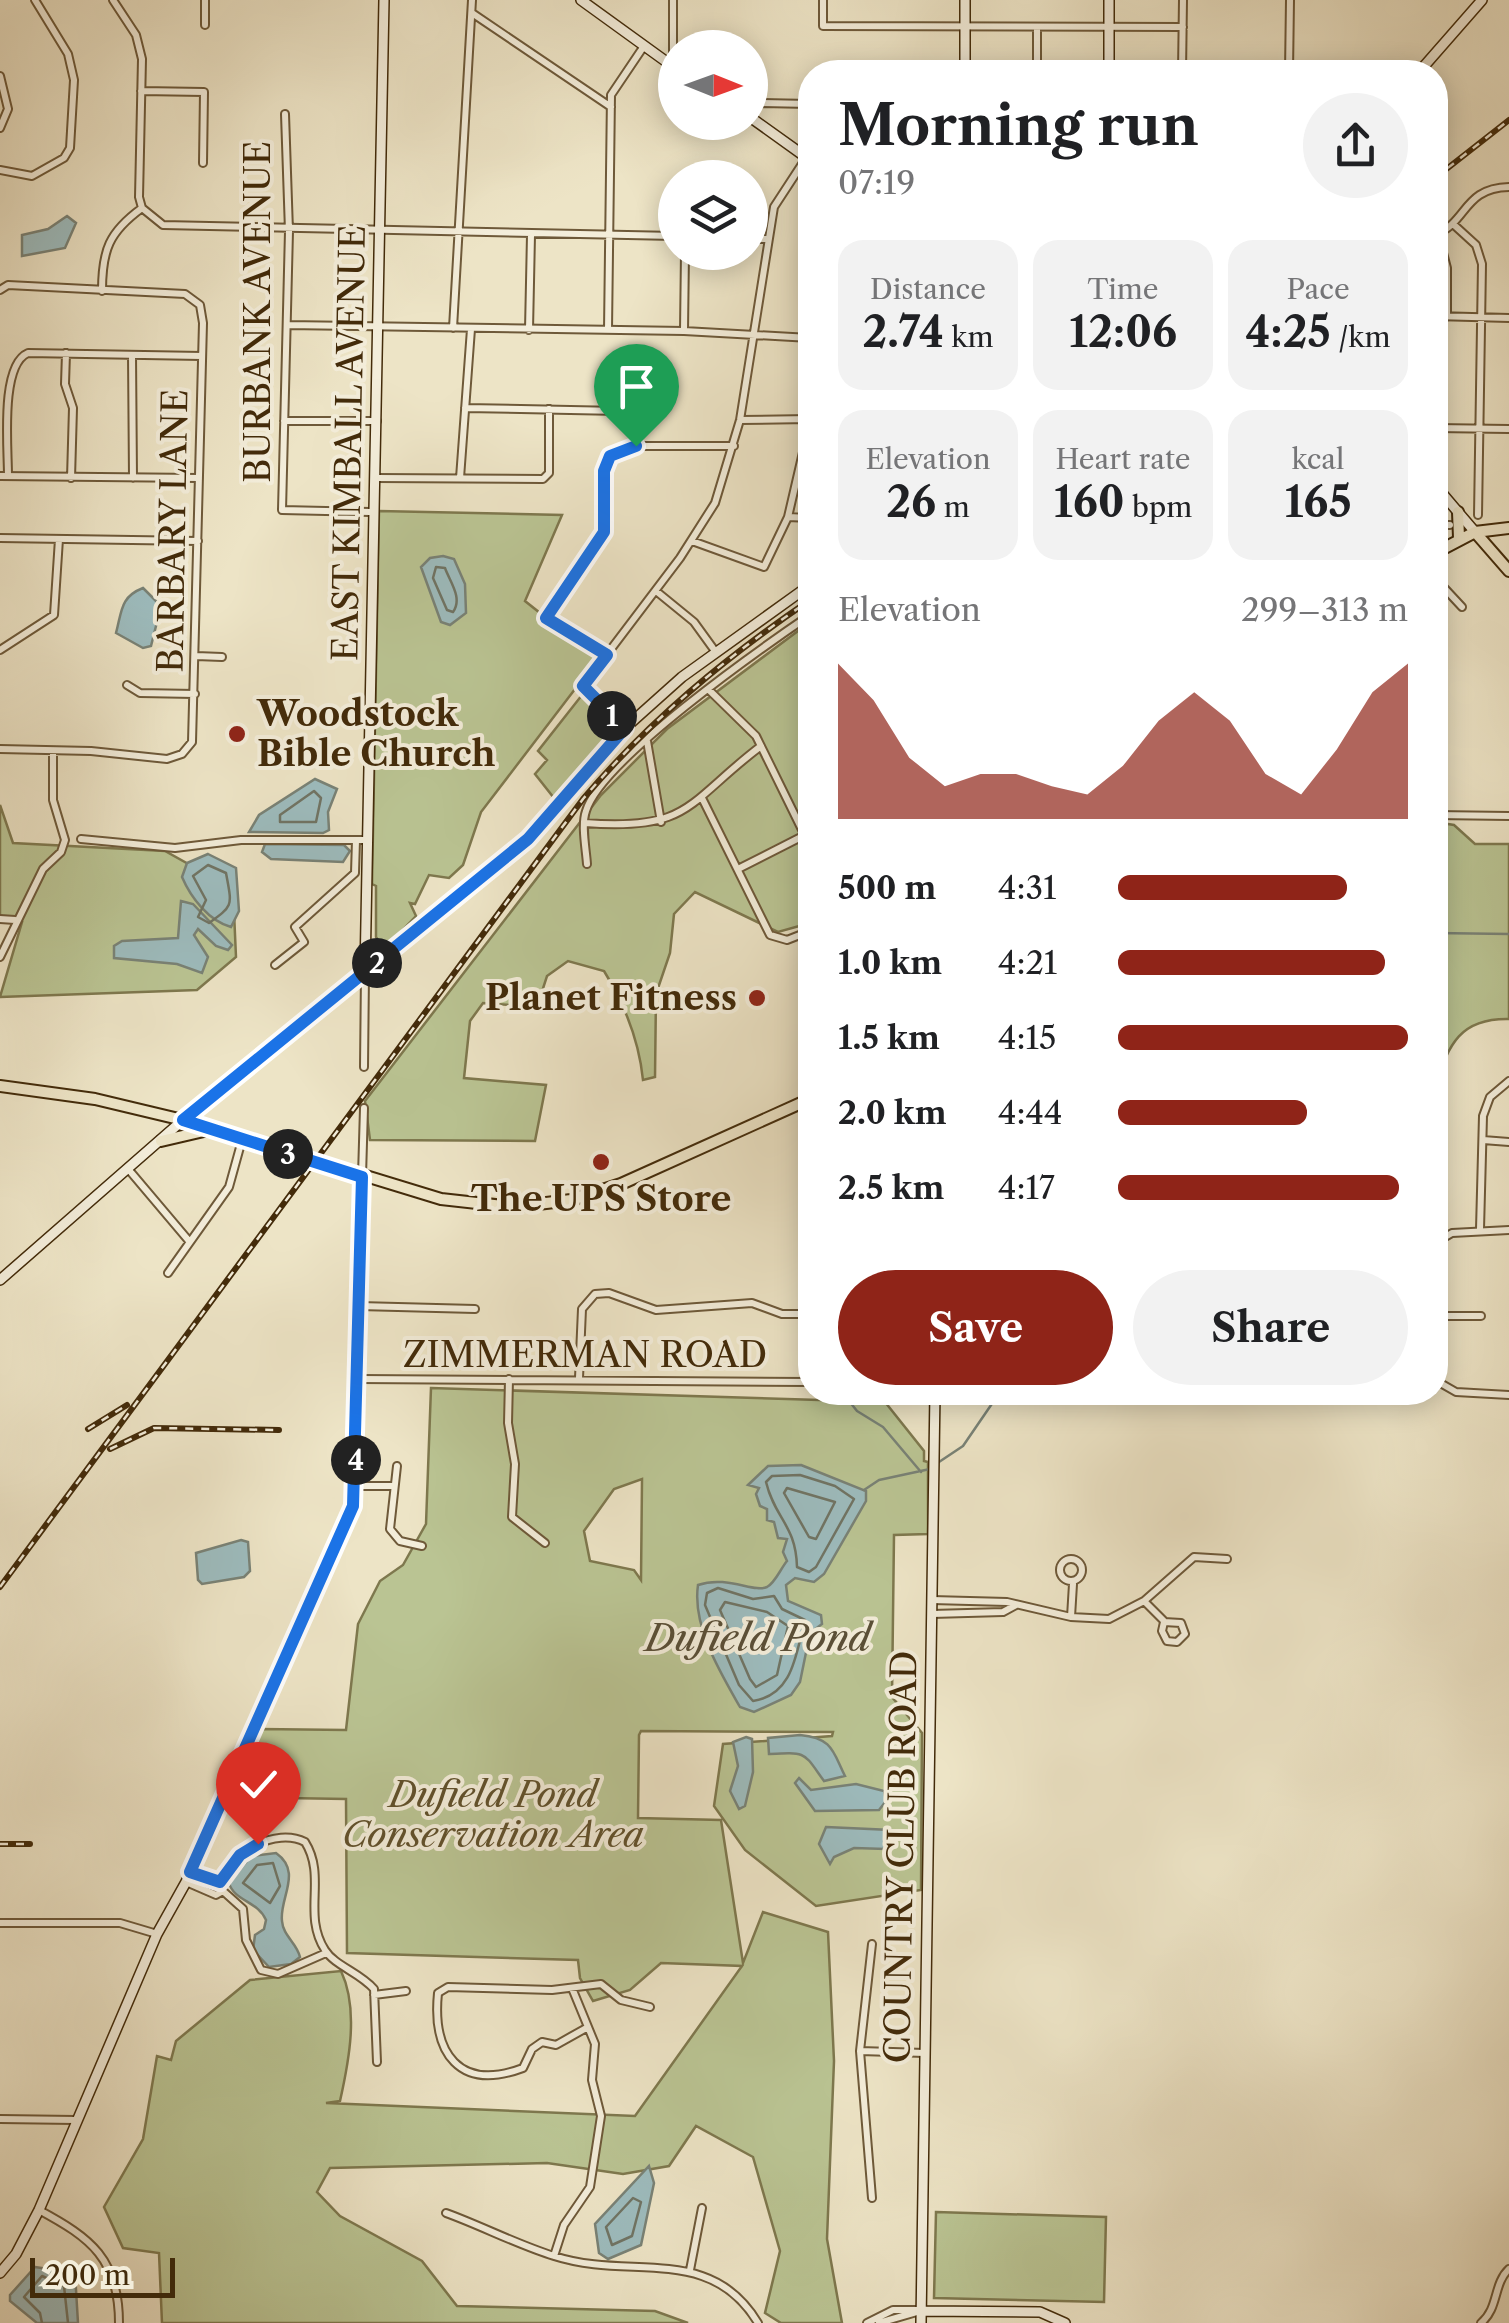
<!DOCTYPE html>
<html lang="en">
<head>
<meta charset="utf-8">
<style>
  :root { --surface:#fff; --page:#f2f2f2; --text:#202124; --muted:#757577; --accent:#8f2418 }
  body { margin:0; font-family:"Libre Caslon Text",serif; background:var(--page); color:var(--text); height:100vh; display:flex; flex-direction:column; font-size:38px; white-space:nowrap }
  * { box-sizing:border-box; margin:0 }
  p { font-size:32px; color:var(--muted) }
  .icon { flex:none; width:55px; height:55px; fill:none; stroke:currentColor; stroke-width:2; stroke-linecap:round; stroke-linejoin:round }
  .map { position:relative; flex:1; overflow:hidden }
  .drawer { position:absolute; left:798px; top:60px; width:650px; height:1345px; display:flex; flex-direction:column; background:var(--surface); border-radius:40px; box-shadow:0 5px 25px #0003 }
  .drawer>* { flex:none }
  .needle { width:65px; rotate:91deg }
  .tools { position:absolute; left:658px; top:30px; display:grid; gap:20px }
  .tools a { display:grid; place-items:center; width:110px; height:110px; border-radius:50%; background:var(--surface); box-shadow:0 5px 25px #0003; font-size:50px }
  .scale { position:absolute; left:30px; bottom:25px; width:145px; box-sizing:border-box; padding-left:10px; border:5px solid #432b0a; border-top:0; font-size:28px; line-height:35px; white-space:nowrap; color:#432b0a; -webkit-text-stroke:8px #f3edda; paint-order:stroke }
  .pin { position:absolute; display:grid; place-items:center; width:85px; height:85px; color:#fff; margin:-102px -42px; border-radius:50% 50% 50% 0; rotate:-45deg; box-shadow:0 0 10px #0007 }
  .pin .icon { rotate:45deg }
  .km { position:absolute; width:50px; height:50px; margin:-25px; border-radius:50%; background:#222; color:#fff; font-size:28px; line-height:50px; text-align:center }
  .round { display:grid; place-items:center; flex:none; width:105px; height:105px; border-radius:52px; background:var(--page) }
  .headline { display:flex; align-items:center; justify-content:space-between; height:170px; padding:0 40px }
  h1 { font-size:55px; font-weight:800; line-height:75px }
  .figures { display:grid; grid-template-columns:repeat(3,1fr); gap:15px; height:170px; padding:10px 40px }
  .figures div { display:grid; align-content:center; border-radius:25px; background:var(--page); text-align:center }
  .figures b { font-size:42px; font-weight:800 }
  .figures small { font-size:28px; font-weight:400 }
  .figures p { font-size:28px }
  .chart { height:280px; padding:20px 40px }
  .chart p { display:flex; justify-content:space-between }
  .chart svg { width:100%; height:180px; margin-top:10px; fill:var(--accent); opacity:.7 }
  .cta { display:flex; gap:20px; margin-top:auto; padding:20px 40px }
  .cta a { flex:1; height:115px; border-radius:60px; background:var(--accent); color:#fff; font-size:40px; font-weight:800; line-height:115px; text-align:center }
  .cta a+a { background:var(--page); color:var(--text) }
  ul { padding:0 40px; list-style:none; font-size:32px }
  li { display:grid; grid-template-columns:160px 120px 1fr; align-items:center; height:75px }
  li i { height:25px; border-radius:12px; background:var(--accent) }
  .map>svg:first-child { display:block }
  .green { fill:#bac493; stroke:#7e784e; stroke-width:2.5; fill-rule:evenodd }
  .water { fill:#9dbcbe; stroke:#798276; stroke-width:2.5 }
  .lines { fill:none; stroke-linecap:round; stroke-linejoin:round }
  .shore { stroke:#707464; stroke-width:2.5 }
  .stream { stroke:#798276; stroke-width:2.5 }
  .street-casing { stroke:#6e5939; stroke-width:10 }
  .secondary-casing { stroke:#432b0a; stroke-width:12 }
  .primary-casing { stroke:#432b0a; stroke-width:14 }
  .street { stroke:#f3edda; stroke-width:6 }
  .secondary { stroke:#f3edda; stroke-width:9 }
  .primary { stroke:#ede4c6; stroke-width:10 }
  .rail-casing { stroke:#432b0a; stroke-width:6 }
  .rail { stroke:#f3edda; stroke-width:2.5; stroke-dasharray:8; stroke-linecap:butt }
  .route-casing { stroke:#fff; stroke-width:20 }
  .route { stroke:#1a73e8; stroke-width:12 }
  .poi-dot { fill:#8f2418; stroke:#f3edda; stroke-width:4 }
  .labels { text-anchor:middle; stroke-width:8; stroke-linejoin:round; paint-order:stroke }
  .street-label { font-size:35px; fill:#432b0a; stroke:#f3edda }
  .poi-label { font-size:35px; font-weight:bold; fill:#432b0a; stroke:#f3edda; text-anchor:start }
  .park-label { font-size:35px; font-style:italic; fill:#61512c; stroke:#f3edda }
  .water-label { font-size:38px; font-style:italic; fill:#5a4f37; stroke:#f3edda }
</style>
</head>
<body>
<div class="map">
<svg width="1509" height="2323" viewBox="0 0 1509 2323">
  <rect width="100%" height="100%" fill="#ede4c6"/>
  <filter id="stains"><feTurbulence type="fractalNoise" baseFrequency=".002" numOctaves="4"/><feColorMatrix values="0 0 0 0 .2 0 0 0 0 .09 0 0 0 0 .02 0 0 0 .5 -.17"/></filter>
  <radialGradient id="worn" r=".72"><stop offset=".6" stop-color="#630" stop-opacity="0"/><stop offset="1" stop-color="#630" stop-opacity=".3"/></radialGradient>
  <path class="green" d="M379,511L562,515L525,601L598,659L481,812L463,865L449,878L429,875L415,904L410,903L416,916L391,942L381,945L376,937V886L372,884Z
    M810,622V923L778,932L695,892L674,914L670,953L656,994L655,1077L643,1080C639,1040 625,1005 604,971L568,961L547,976L537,1007L483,1003L470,1021L464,1078L546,1085L535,1141L370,1140L365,1101L601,795L667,729Z
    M582,695L617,729L554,798L535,774L547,760L538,751Z
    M0,805L13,843L165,851L233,889L236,957L197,990L0,997L22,922L0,920Z
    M1435,822L1454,825L1475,844H1509V1019C1460,1018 1449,1044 1435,1086Z
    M431,1388L885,1402L924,1451V1461L928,1462V1534L894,1535L892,1697L922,1733L921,1890L816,1906L745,1850L714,1806L723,1744L832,1736L833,1732L641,1731L639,1735L638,1818L721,1820L743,1963L763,1912L828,1932L834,2061L827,2239L842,2323H781L765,2313L780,2251L753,2157L696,2126L669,2166L623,2174L547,2163L330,2168L317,2192L340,2216L422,2261L457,2306L655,2311L688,2323H162L159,2253L123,2248L104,2207L143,2139L157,2056L171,2060L176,2041L250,1980L341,1971C359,2009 349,2061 340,2101L326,2103L635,2116L742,1966L661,1963L630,1990L593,2001L580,1978L578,1960L347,1953L346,1799L230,1797L260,1729L346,1730L358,1624L380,1581L403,1565L426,1524ZM642,1479V1480L641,1580L634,1570L590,1561L584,1531L614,1489Z
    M936,2212L1106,2217L1104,2302L934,2298Z"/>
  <path class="water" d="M67,216L76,223L65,248L22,256V235L48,229Z
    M443,556L454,559L465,584L466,613L450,625L441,622L421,567L430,558Z
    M143,588L161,606L151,646L143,648L116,633C122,611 120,597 143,588Z
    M315,779L337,789L328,812L329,830L323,833L249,832L259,815Z
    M265,844L344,845L350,851L343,862L271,859L262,852Z
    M208,854L236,868L239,911L231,927C209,921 191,898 182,877L187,863Z
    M181,901L193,904L232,945L228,950L216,946L198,929L194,935L208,957L202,973L177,964L114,958V946L122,941L178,938Z
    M801,1465L866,1491V1501L824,1574L814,1582L795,1578L786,1585L788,1601L821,1615L822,1624L810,1633L800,1682L791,1695L754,1712L740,1707C720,1672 692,1626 698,1585C727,1575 754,1593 767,1587C775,1583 781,1568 787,1561L783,1552L787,1539L778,1538L774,1522L767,1520V1509L760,1506L756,1494L759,1488L748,1485L768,1466Z
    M241,1540L248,1542L250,1571L244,1577L202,1584L198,1580L196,1553Z
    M800,1735C833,1738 833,1752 845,1776L824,1781C803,1752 808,1752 769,1754L768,1738Z
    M746,1737L752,1739L753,1772L745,1806L739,1809L730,1791L738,1766L733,1742Z
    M799,1778L811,1790L856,1784L884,1791L886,1801L879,1810L815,1811L795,1783Z
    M826,1827L891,1830L894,1841L886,1849L854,1848L834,1857L830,1864L819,1844Z
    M276,1853C303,1872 279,1898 282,1921C283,1936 297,1943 300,1957L291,1964L269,1967L253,1950L255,1935L264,1929L266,1920C258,1901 234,1901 229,1883L251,1856Z
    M649,2166L654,2183L641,2245L608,2259L599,2253L595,2224Z
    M35,2267L75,2273L78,2323H37L10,2301V2295Z"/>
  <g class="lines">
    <path class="shore" d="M436,567L445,568C450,582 463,598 453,612L447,610L433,578Z
      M314,791L321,798L316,822H280V815Z
      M208,865L226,873C232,906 234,905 209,923L198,917L206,900L193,876Z
      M800,1475L835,1486L854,1499L816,1567L809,1572L797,1567C796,1525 775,1519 766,1482L772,1476Z
      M787,1488L835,1502L816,1539L809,1537L784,1493Z
      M718,1588L753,1599L774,1596L782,1609L805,1620C796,1652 794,1695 753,1701L739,1685L705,1605L707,1593Z
      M725,1602L767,1612L788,1626L777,1675L756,1687L750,1679L720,1610Z
      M273,1863L280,1886L270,1903L243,1883L257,1865Z
      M633,2198L641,2202L632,2236L612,2245L606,2227Z
      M42,2323L40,2313L24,2297L42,2276L64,2286L68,2323"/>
    <path class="stream" d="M1435,933L1509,934
      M842,1392L857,1411L883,1427L921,1472
      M939,1462L963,1446L1000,1392
      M864,1490L879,1480L930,1469"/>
    <g class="street-casing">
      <path id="street" d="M113,0L136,35L142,59L139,197L142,208L163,225L675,236
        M823,0V26L1183,27
        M472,13L611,107
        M205,25V0
        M673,65V0
        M1037,72V28
        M1182,72L1183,0
        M1289,72L1290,0
        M0,76L8,109L0,128
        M141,91L204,92L203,163
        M750,111L761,103L810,104
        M285,114L289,231L282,510L370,512
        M0,170L32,176L64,158L70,148L74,80L68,54L35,0
        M1453,224L1476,245L1482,264L1478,515
        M1438,234L1447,268V317
        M1435,235C1468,222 1463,188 1509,187
        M750,239H768
        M0,290L8,285L185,294L200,305L203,323L192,742L182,754L167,759L91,751L0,749
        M102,291C102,250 109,232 142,208
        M1435,316L1509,318
        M287,325L684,331L810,338
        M453,328L472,0
        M529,330L531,235
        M608,330L611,95L644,46
        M684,331L685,252
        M66,353L65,384L73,408L71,478
        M132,355L133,478
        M465,408L620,411L634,421L636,446
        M740,420L810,419
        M284,421H377
        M1435,428L1509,429
        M0,476L199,478
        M8,476C8,446 0,365 28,353L202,356
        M376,478L543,479L549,473V409
        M460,478L471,329
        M788,517L810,518
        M1435,525H1450
        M0,538L198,541
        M692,541L764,567L788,517L810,422
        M1435,578L1462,607
        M656,591L694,622L715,651
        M0,650L54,615L59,539
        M607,655L547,618L604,532V471L611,456L636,446H734
        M196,656L222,657
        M127,685L140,693L195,694
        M708,689L756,736L810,846
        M625,728L583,686L680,558L715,503L740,420L774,207L806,158
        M647,741L661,822
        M702,798L770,935L787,940L810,931
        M1435,815L1509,816
        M585,823C691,831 686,803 761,746
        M81,839L175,848L241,840H367
        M587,864C586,849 581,825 586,811C601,760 763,647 810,615
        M740,868L805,835
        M0,919L15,920
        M0,957L43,869L61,852L65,840L53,800V751
        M275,965L304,942L295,927L355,873L356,840
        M364,1067L365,973
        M1483,1140L1509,1142
        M129,1170L189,1241
        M362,1176L364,1108
        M1480,1229L1483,1116L1490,1097L1509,1081
        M1435,1243L1452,1233L1509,1230
        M168,1273L229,1187L242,1140
        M359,1306L475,1309
        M1435,1316H1481
        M579,1378L582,1309L595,1294L609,1293L656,1310L752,1303L782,1314H810
        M359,1379L810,1382
        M509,1379L508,1423L515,1464L512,1517L545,1543
        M1435,1380L1456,1392L1509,1395
        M397,1466L390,1529L400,1541L422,1546
        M355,1486H393
        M1060 1570a11 11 0 1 1 22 0a11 11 0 1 1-22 0Z
        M932,1600L1007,1602L1071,1617L1109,1619L1144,1601L1194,1557L1227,1559
        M1144,1601L1164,1621
        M932,1614L1003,1612L1016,1605
        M1071,1617L1073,1584
        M1164,1622L1181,1623L1185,1634L1177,1642L1167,1641L1162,1631Z
        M190,1872L220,1882
        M186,1882L216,1895L223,1891
        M220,1882C230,1852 276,1827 305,1842C327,1877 302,1914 325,1950C335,1966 359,1972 374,1989L377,2062
        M223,1891L243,1909L246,1940L261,1970L278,1974L326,1953
        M0,1923H120L157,1934
        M872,1944L860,2051L872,2198
        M374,1995L406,1991
        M588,2027L556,2045L542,2042L532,2049L523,2068C459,2092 432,2053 438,1993L448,1987L552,1990L601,1984L621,2000L650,2007
        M860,2051L925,2053
        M0,2119L75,2120
        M39,2210C91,2238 119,2259 119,2323
        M446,2213C482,2226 518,2245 554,2256C631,2281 710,2243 758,2323
        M554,2256L564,2225L590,2187L601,2116L592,2080L595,2044L572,1988
        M690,2270L702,2208
        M867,2323L893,2310H920
        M879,2323L920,2311
        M1481,2323C1499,2308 1493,2284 1509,2269"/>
    </g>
    <g class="secondary-casing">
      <path id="secondary" d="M581,0L675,68
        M965,72V0
        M1109,72V0
        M1419,72L1482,0
        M750,117L810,160
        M1435,485L1475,532
        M365,972L384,0
        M0,1280L183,1120L528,839L625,728L682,677L810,585
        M0,2273L16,2254L39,2210L157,1934L186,1882L353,1506L362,1177
        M921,2311L1040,2312L1065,2323
        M921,2323L935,1392"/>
    </g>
    <g class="primary-casing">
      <path id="primary" d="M1458,512L1459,538
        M1475,532L1509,571
        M1435,553L1475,532L1509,528
        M0,1086L95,1099L183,1120L441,1199L513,1207L571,1200L621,1184L810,1099
        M161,1141L204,1131"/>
    </g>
    <use href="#street" class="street"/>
    <use href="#secondary" class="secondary"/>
    <use href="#primary" class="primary"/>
    <g class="rail-casing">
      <path id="rail" d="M1435,178L1509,120
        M88,1429L127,1405
        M110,1449L154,1428L279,1430
        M0,1587L583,799C650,720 725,658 810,600
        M0,1844H30"/>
    </g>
    <use href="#rail" class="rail"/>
  </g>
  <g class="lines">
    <g class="route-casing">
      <path id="route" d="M258,1844L240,1855L220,1882L190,1872L353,1506L362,1177L183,1120L528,839L625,728L583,686L607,655L546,618L604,532V471L610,456L636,446"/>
    </g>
    <use href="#route" class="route"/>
  </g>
  <g class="poi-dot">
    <circle cx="237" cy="734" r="10"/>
    <circle cx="757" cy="998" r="10"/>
    <circle cx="601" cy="1162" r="10"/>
  </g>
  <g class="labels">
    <g class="street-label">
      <text transform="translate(258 312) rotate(-90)" y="12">BURBANK AVENUE</text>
      <text transform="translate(349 443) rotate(-89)" y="12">EAST KIMBALL AVENUE</text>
      <text transform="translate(173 531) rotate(-89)" y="12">BARBARY LANE</text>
      <text x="585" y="1367">ZIMMERMAN ROAD</text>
      <text transform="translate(901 1857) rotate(-89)" y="12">COUNTRY CLUB ROAD</text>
    </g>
    <g class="poi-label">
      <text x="257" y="726">Woodstock<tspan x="257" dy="40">Bible Church</tspan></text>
      <text x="737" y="1010" text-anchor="end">Planet Fitness</text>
      <text x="601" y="1211" text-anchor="middle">The UPS Store</text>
    </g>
    <g class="park-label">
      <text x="493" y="1807">Dufield Pond<tspan x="493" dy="40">Conservation Area</tspan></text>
    </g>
    <g class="water-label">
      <text x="758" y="1651">Dufield Pond</text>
    </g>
  </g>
  <rect width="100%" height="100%" filter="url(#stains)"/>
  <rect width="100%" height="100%" fill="url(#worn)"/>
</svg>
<div class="tools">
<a><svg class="needle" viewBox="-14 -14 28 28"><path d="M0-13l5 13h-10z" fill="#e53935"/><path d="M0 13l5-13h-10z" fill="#757577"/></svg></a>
<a><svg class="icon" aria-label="layers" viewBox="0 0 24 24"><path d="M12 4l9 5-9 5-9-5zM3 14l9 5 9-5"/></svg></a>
</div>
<div class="scale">200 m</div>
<div class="pin" style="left:636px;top:446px;background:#1e9e55"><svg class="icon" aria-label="arrive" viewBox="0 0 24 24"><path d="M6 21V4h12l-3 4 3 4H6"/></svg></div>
<div class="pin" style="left:258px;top:1844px;background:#d93025"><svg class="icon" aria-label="check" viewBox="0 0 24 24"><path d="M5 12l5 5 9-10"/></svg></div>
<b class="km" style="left:612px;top:716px">1</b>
<b class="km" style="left:377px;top:963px">2</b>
<b class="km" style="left:288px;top:1154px">3</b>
<b class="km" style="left:356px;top:1460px">4</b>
<section class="drawer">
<div class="headline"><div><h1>Morning run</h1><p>07:19</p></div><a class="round"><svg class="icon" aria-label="share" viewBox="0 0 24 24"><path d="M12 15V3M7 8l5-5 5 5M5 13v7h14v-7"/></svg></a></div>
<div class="figures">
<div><p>Distance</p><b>2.74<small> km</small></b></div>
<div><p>Time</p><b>12:06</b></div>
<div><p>Pace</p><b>4:25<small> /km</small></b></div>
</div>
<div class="figures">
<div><p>Elevation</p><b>26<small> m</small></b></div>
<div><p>Heart rate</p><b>160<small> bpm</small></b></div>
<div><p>kcal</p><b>165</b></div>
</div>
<div class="chart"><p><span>Elevation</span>299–313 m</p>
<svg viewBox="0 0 160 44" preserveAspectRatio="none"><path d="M0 44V6L10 15L20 29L30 36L40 33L50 33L60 36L70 38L80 31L90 20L100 13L110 20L120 33L130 38L140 27L150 13L160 6V44z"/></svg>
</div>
<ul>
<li><b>500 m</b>4:31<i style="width:79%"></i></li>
<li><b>1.0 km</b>4:21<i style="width:92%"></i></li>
<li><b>1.5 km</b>4:15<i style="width:100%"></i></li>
<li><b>2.0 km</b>4:44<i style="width:65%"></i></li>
<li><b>2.5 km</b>4:17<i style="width:97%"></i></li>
</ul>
<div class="cta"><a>Save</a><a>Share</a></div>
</section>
</div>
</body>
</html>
